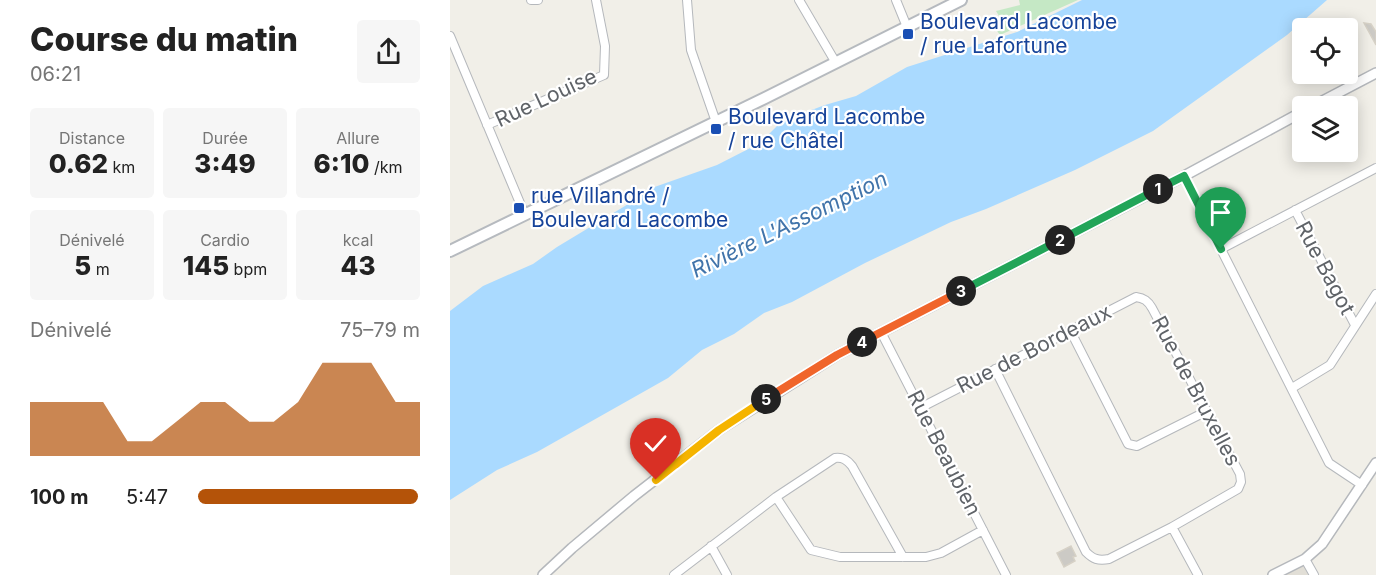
<!DOCTYPE html>
<html lang="fr">
<head>
<meta charset="utf-8">
<style>
  :root { --surface:#fff; --page:#f6f6f6; --text:#222; --muted:#767676; --accent:#b45309 }
  body { margin:0; font-family:Inter,sans-serif; background:var(--page); color:var(--text); height:100vh; display:flex; flex-direction:column; font-size:22px; white-space:nowrap }
  * { box-sizing:border-box; margin:0 }
  p { font-size:20px; color:var(--muted) }
  .icon { flex:none; width:33px; height:33px; fill:none; stroke:currentColor; stroke-width:2; stroke-linecap:round; stroke-linejoin:round }
  .map { position:relative; flex:1; overflow:hidden }
  .sheet { display:flex; flex-direction:column; background:var(--surface); width:450px }
  .sheet>* { flex:none }
  .controls { position:absolute; left:842px; top:18px; display:grid; gap:12px }
  .controls a { display:grid; place-items:center; width:66px; height:66px; border-radius:6px; background:var(--surface); box-shadow:0 3px 15px #0003; font-size:30px }
  .pin { position:absolute; display:grid; place-items:center; width:51px; height:51px; color:#fff; margin:-62px -26px; border-radius:50% 50% 50% 0; rotate:-45deg; box-shadow:0 0 6px #0007 }
  .pin .icon { rotate:45deg }
  .km { position:absolute; width:30px; height:30px; margin:-15px; border-radius:50%; background:#222; color:#fff; font-size:16px; line-height:30px; text-align:center }
  .round { display:grid; place-items:center; flex:none; width:63px; height:63px; border-radius:6px; background:var(--page) }
  .overview { display:flex; align-items:center; justify-content:space-between; height:102px; padding:0 30px }
  h1 { font-size:33px; font-weight:800; line-height:45px }
  .stats { display:grid; grid-template-columns:repeat(3,1fr); gap:9px; height:102px; padding:6px 30px }
  .stats div { display:grid; align-content:center; border-radius:6px; background:var(--page); text-align:center }
  .stats b { font-size:26px; font-weight:800 }
  .stats small { font-size:16px; font-weight:400 }
  .stats p { font-size:16px }
  .chart { height:168px; padding:12px 30px }
  .chart p { display:flex; justify-content:space-between }
  .chart svg { width:100%; height:108px; margin-top:6px; fill:var(--accent); opacity:.7 }
  ul { padding:0 30px; list-style:none; font-size:20px }
  li { display:grid; grid-template-columns:96px 72px 1fr; align-items:center; height:45px }
  li i { height:15px; border-radius:8px; background:var(--accent) }
  main { display:flex; flex:1; min-height:0 }
  .map>svg:first-child { display:block }
  .education { fill:#e1ded6 }
  .green { fill:#c5e8c5 }
  .water { fill:#aadaff }
  .building { fill:#cccac5; stroke:#d6d1c6; stroke-width:1.5 }
  .lines { fill:none; stroke-linecap:round; stroke-linejoin:round }
  .minor-casing { stroke:#b5b8bc; stroke-width:10 }
  .tertiary-casing { stroke:#b5b8bc; stroke-width:12 }
  .secondary-casing { stroke:#b6babf; stroke-width:14 }
  .minor { stroke:#fff; stroke-width:8 }
  .tertiary { stroke:#fff; stroke-width:9 }
  .secondary { stroke:#fff; stroke-width:10 }
  .split-1-casing { stroke:#fff; stroke-width:12 }
  .split-2-casing { stroke:#fff; stroke-width:12 }
  .split-3-casing { stroke:#fff; stroke-width:12 }
  .split-4-casing { stroke:#fff; stroke-width:12 }
  .split-5-casing { stroke:#fff; stroke-width:12 }
  .split-6-casing { stroke:#fff; stroke-width:12 }
  .split-7-casing { stroke:#fff; stroke-width:12 }
  .split-1 { stroke:#22a559; stroke-width:8 }
  .split-2 { stroke:#22a559; stroke-width:8 }
  .split-3 { stroke:#22a559; stroke-width:8 }
  .split-4 { stroke:#f0652b; stroke-width:8 }
  .split-5 { stroke:#f0652b; stroke-width:8 }
  .split-6 { stroke:#f5b400; stroke-width:8 }
  .split-7 { stroke:#f5b400; stroke-width:8 }
  .transit-dot { fill:#1a4fb4; stroke:#fff; stroke-width:2 }
  .labels { text-anchor:middle; stroke-width:4.5; stroke-linejoin:round; paint-order:stroke }
  .transit-label { font-size:21px; fill:#164399; stroke:#fff; text-anchor:start }
  .street-label { font-size:21px; fill:#5f6368; stroke:#fff }
  .water-label { font-size:22px; font-style:italic; fill:#4174aa; stroke:#fff }
</style>
</head>
<body>
<main>
<section class="sheet">
<div class="overview"><div><h1>Course du matin</h1><p>06:21</p></div><a class="round"><svg class="icon" aria-label="share" viewBox="0 0 24 24"><path d="M12 15V3M7 8l5-5 5 5M5 13v7h14v-7"/></svg></a></div>
<div class="stats">
<div><p>Distance</p><b>0.62<small> km</small></b></div>
<div><p>Durée</p><b>3:49</b></div>
<div><p>Allure</p><b>6:10<small> /km</small></b></div>
</div>
<div class="stats">
<div><p>Dénivelé</p><b>5<small> m</small></b></div>
<div><p>Cardio</p><b>145<small> bpm</small></b></div>
<div><p>kcal</p><b>43</b></div>
</div>
<div class="chart"><p><span>Dénivelé</span>75–79 m</p>
<svg viewBox="0 0 160 44" preserveAspectRatio="none"><path d="M0 44V22L10 22L20 22L30 22L40 38L50 38L60 30L70 22L80 22L90 30L100 30L110 22L120 6L130 6L140 6L150 22L160 22V44z"/></svg>
</div>
<ul>
<li><b>100 m</b>5:47<i style="width:99%"></i></li>
</ul>
</section>
<div class="map">
<svg width="926" height="575" viewBox="0 0 926 575">
  <rect width="100%" height="100%" fill="#f1efe8"/>
  <path class="education" d="M855,559L863,575H826Z"/>
  <path class="green" d="M569,0H628L550,35L544,27L549,16L546,11L570,5Z"/>
  <path class="water" d="M632,0H877L837,35L703,131L625,170L536,209L501,222L415,263L342,302L314,313L284,334L252,350L218,378L87,452L47,470L0,500V311L33,286L83,264L107,247L175,206L196,190L267,165L318,139V135L332,121L375,105L406,96L457,67L567,32Z"/>
  <path class="building" d="M914,23L921,24L926,32V45Z
    M621,546L626,556L623,557L625,561L614,567L607,553Z"/>
  <g class="lines">
    <g class="minor-casing">
      <path id="minor" d="M81,0H88
        M237,0L241,50L266,122
        M349,0L386,63
        M446,0L457,27
        M0,36L75,215
        M37,125L154,75L155,46L146,0
        M734,176L879,463L912,485
        M845,210L905,325
        M771,249L926,168
        M620,330L678,444L687,446L757,411
        M431,332L556,575
        M842,388L880,365L926,294
        M470,408C542,371 614,334 686,297C694,298 698,301 702,308L790,474L791,482L788,489L722,527L659,559C648,561 643,559 636,552L545,369
        M326,497L361,550L390,557H476L491,553L533,530
        M722,527L748,575
        M261,546L277,575
        M855,559L864,575
        M224,575L326,497L385,458C393,457 397,460 402,466L453,557"/>
    </g>
    <g class="tertiary-casing">
      <path id="tertiary" d="M863,106L926,73
        M93,575L122,548L184,496L269,430L387,355L734,176L852,112
        M823,575L855,559L872,544L926,463"/>
    </g>
    <g class="secondary-casing">
      <path id="secondary" d="M0,251L315,98L511,0"/>
    </g>
    <use href="#minor" class="minor"/>
    <use href="#tertiary" class="tertiary"/>
    <use href="#secondary" class="secondary"/>
  </g>
  <g class="lines">
    <g class="split-1-casing">
      <path id="split-1" d="M708,189L734,176L771,249"/>
    </g>
    <g class="split-2-casing">
      <path id="split-2" d="M610,240L708,189"/>
    </g>
    <g class="split-3-casing">
      <path id="split-3" d="M511,291L610,240"/>
    </g>
    <g class="split-4-casing">
      <path id="split-4" d="M412,342L511,291"/>
    </g>
    <g class="split-5-casing">
      <path id="split-5" d="M316,399L387,355L412,342"/>
    </g>
    <g class="split-6-casing">
      <path id="split-6" d="M226,464L269,430L316,399"/>
    </g>
    <g class="split-7-casing">
      <path id="split-7" d="M206,480L226,464"/>
    </g>
    <use href="#split-1" class="split-1"/>
    <use href="#split-2" class="split-2"/>
    <use href="#split-3" class="split-3"/>
    <use href="#split-4" class="split-4"/>
    <use href="#split-5" class="split-5"/>
    <use href="#split-6" class="split-6"/>
    <use href="#split-7" class="split-7"/>
  </g>
  <g class="transit-dot">
    <rect x="452" y="28" width="12" height="12" rx="3"/>
    <rect x="260" y="123" width="12" height="12" rx="3"/>
    <rect x="63" y="202" width="12" height="12" rx="3"/>
  </g>
  <g class="labels">
    <g class="transit-label">
      <text x="470" y="29">Boulevard Lacombe<tspan x="470" dy="24">/ rue Lafortune</tspan></text>
      <text x="278" y="124">Boulevard Lacombe<tspan x="278" dy="24">/ rue Châtel</tspan></text>
      <text x="81" y="203">rue Villandré /<tspan x="81" dy="24">Boulevard Lacombe</tspan></text>
    </g>
    <g class="street-label">
      <text transform="translate(96 98) rotate(-25)" y="7">Rue Louise</text>
      <text transform="translate(875 268) rotate(62)" y="7">Rue Bagot</text>
      <text transform="translate(584 349) rotate(-27)" y="7">Rue de Bordeaux</text>
      <text transform="translate(746 391) rotate(62)" y="7">Rue de Bruxelles</text>
      <text transform="translate(494 453) rotate(63)" y="7">Rue Beaubien</text>
    </g>
    <g class="water-label">
      <text transform="translate(339 224) rotate(-26)" y="8">Rivière L'Assomption</text>
    </g>
  </g>
</svg>
<div class="controls">
<a><svg class="icon" aria-label="locate" viewBox="0 0 24 24"><circle cx="12" cy="12" r="6"/><path d="M12 2v4M12 18v4M2 12h4M18 12h4"/></svg></a>
<a><svg class="icon" aria-label="layers" viewBox="0 0 24 24"><path d="M12 4l9 5-9 5-9-5zM3 14l9 5 9-5"/></svg></a>
</div>
<div class="pin" style="left:771px;top:249px;background:#1e9e55"><svg class="icon" aria-label="arrive" viewBox="0 0 24 24"><path d="M6 21V4h12l-3 4 3 4H6"/></svg></div>
<div class="pin" style="left:206px;top:480px;background:#d93025"><svg class="icon" aria-label="check" viewBox="0 0 24 24"><path d="M5 12l5 5 9-10"/></svg></div>
<b class="km" style="left:708px;top:189px">1</b>
<b class="km" style="left:610px;top:240px">2</b>
<b class="km" style="left:511px;top:291px">3</b>
<b class="km" style="left:412px;top:342px">4</b>
<b class="km" style="left:316px;top:399px">5</b>
</div>
</main>
</body>
</html>
